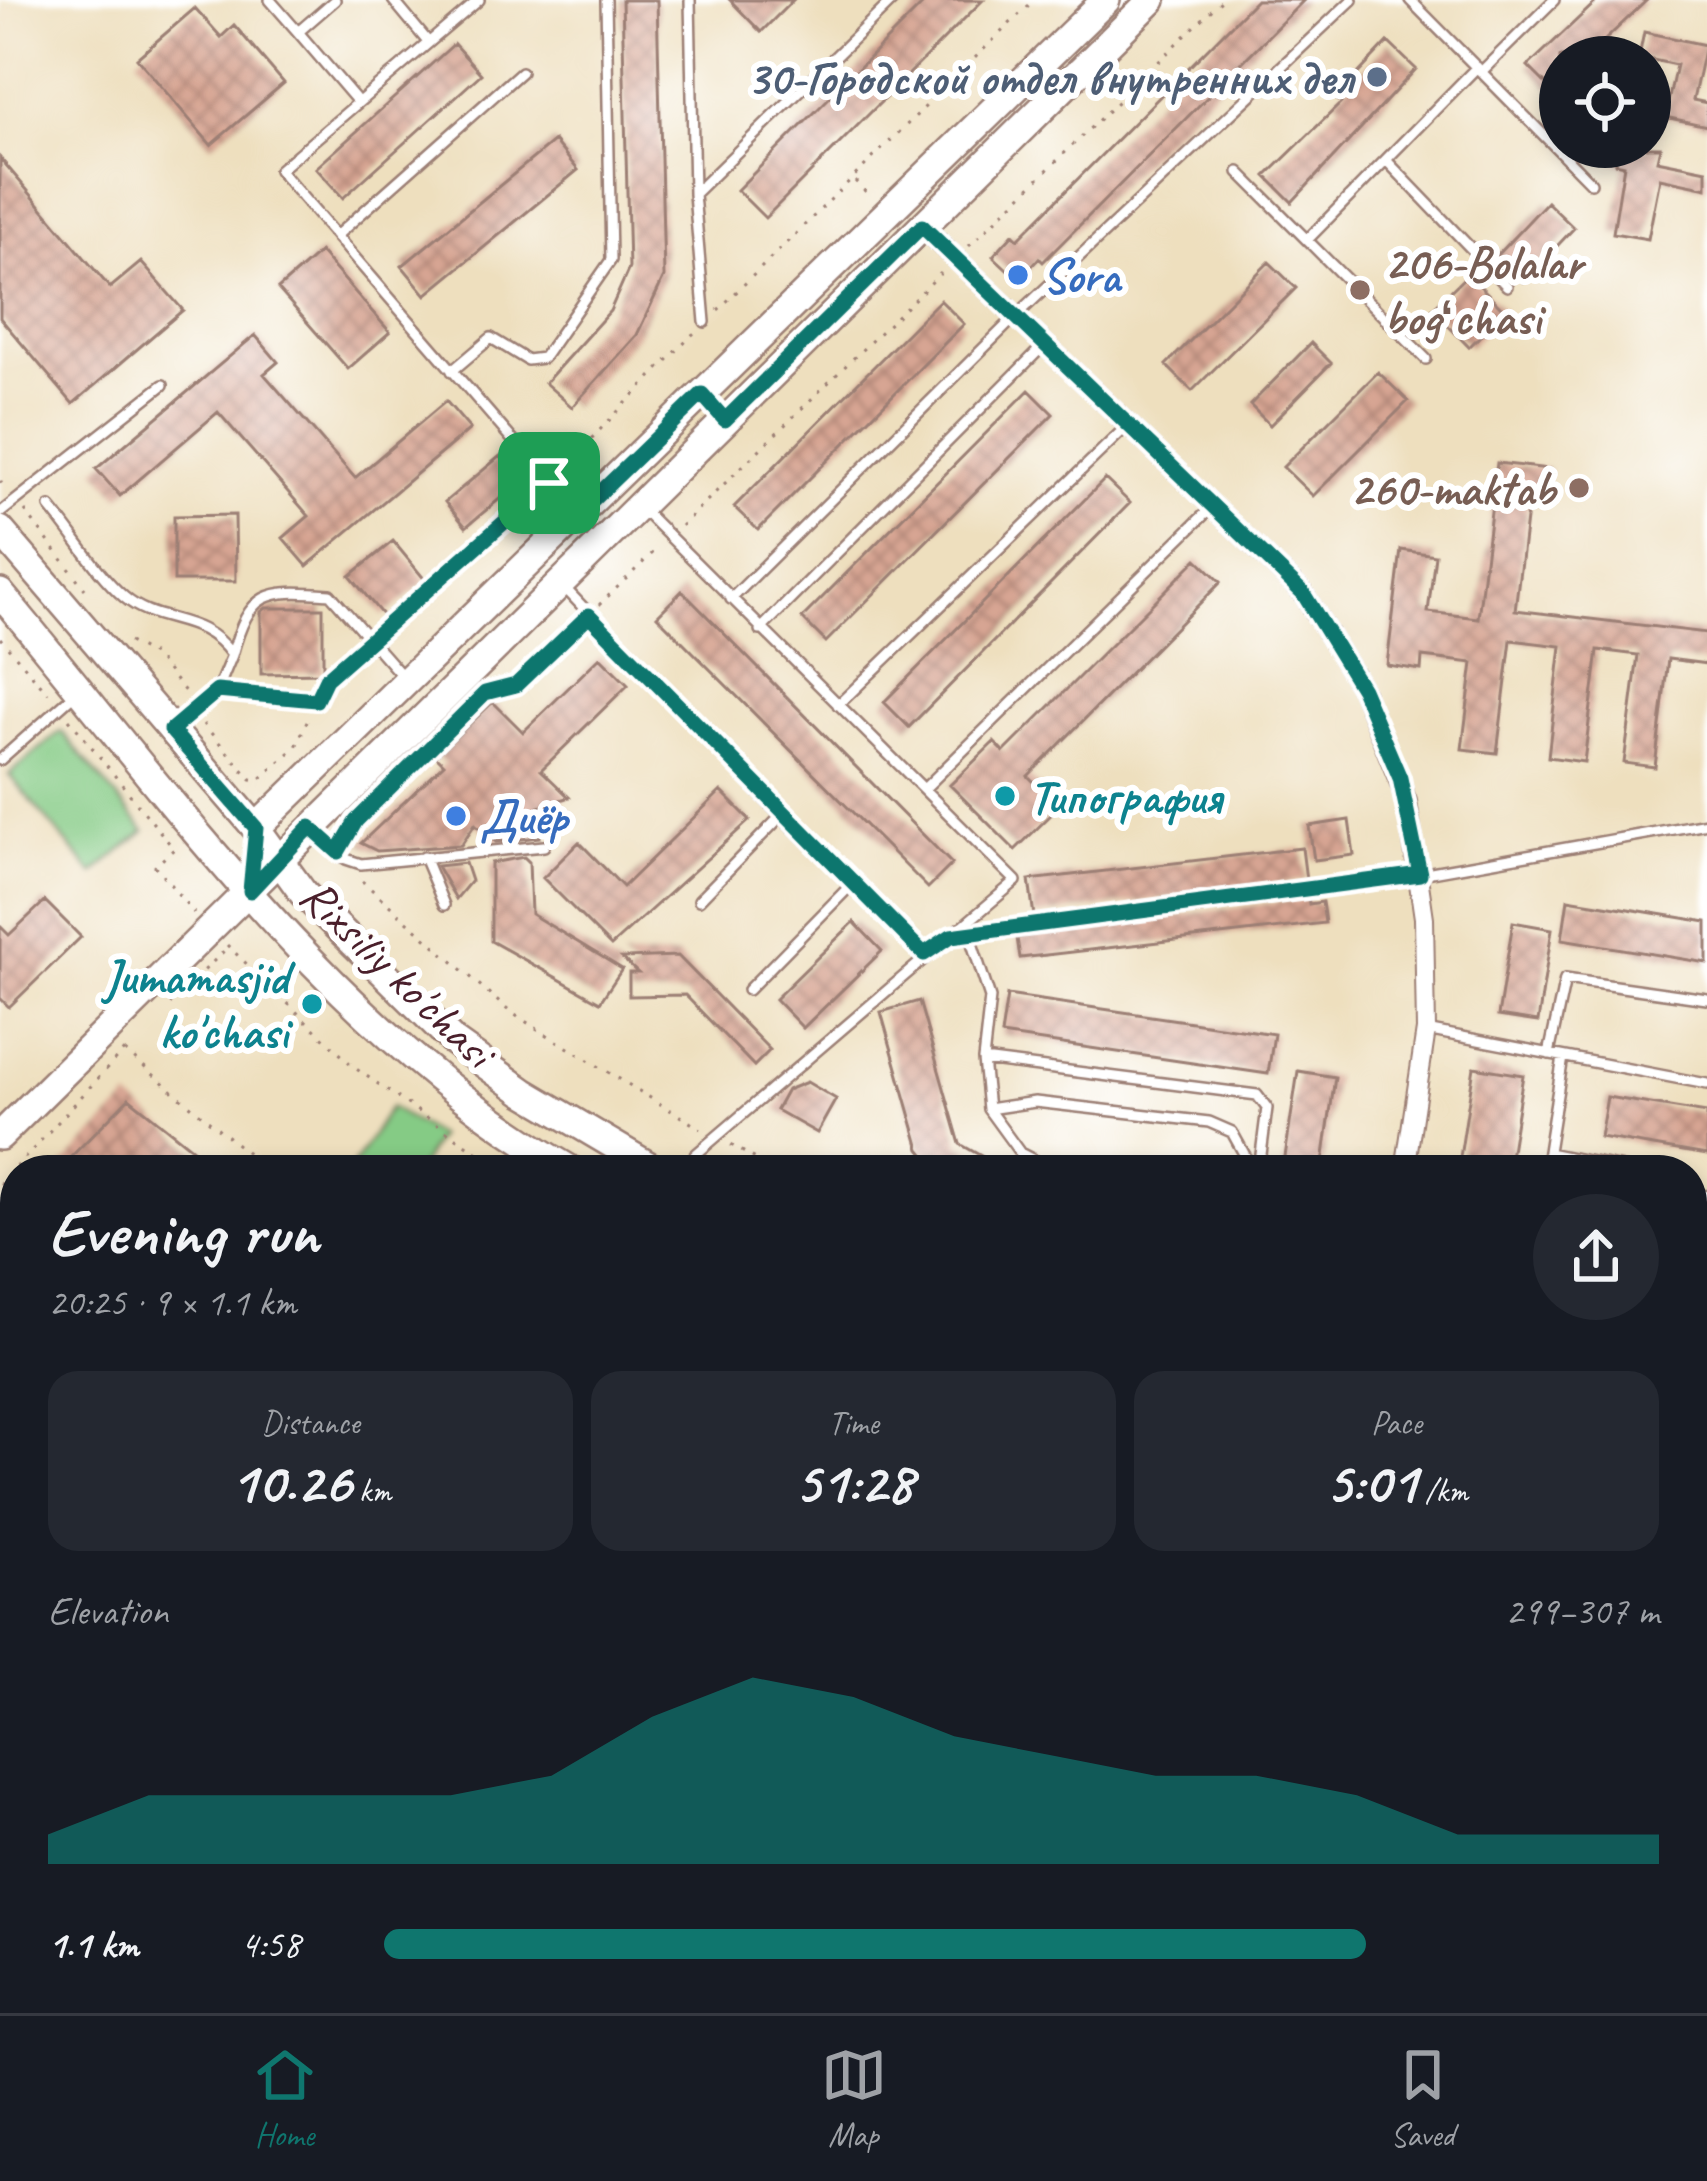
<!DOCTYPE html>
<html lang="en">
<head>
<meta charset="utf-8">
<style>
  :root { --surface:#171b24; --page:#242831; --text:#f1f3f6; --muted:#9ea1a6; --line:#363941; --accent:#0f766e }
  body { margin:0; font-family:Caveat,sans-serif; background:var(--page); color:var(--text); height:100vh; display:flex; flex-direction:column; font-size:45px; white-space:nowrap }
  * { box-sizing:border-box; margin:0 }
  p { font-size:39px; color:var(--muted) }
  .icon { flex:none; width:66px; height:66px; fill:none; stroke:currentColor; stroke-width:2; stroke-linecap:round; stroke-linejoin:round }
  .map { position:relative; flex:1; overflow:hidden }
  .details { position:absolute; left:0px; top:1155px; width:1707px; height:858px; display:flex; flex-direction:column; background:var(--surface); border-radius:48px 48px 0 0; box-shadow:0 6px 18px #0003 }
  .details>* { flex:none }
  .tools { position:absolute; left:1539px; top:36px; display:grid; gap:24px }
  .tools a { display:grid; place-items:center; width:132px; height:132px; border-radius:50%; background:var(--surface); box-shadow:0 6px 18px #0003; font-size:60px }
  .pin { position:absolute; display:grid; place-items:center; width:102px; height:102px; color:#fff; margin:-51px; border-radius:24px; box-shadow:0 6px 18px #0006 }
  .round { display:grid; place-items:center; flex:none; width:126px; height:126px; border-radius:63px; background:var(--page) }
  .headline { display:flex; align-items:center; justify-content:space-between; height:204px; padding:0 48px }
  h1 { font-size:66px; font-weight:600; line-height:90px }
  .stats { display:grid; grid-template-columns:repeat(3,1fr); gap:18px; height:204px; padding:12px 48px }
  .stats div { display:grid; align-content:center; border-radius:30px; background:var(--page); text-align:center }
  .stats b { font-size:60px; font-weight:600 }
  .stats small { font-size:33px; font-weight:400 }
  .stats p { font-size:33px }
  .chart { height:336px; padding:24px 48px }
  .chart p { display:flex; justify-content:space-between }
  .chart svg { width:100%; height:216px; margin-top:12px; fill:var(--accent); opacity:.7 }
  ul { padding:0 48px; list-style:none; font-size:39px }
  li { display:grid; grid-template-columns:192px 144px 1fr; align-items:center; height:90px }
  li i { height:30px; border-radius:15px; background:var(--accent) }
  .menu { display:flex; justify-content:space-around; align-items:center; height:168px; border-top:3px solid var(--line); background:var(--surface); font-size:33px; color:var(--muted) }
  .menu a { display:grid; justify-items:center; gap:6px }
  .menu .active { color:var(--accent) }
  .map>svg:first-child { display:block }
  .pitch { fill:#85cb85; stroke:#687558; stroke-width:3 }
  .building { fill:url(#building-cross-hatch) }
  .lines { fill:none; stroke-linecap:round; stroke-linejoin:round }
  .service-casing { stroke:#9c7f74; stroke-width:14 }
  .minor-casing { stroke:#9c7f74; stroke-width:22 }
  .secondary-casing { stroke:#9c7f74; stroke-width:32 }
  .path { stroke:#9c7f74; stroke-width:3; stroke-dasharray:3 9; stroke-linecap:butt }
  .service { stroke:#fff; stroke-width:9 }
  .minor { stroke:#fff; stroke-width:18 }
  .secondary { stroke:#fff; stroke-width:27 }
  .route-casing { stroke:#fff; stroke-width:24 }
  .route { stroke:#0f766e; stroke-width:15 }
  .service-dot { fill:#5c6f8a; stroke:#fff; stroke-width:4.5 }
  .shop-dot { fill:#3f7fe0; stroke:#fff; stroke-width:4.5 }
  .education-dot { fill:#8d6e63; stroke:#fff; stroke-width:4.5 }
  .culture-dot { fill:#0f9aa8; stroke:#fff; stroke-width:4.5 }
  .labels { text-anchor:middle; stroke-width:12; stroke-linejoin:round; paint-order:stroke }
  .service-label { font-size:48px; font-weight:bold; fill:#4e5e75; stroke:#fff; text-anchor:end }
  .education-label { font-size:48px; font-weight:bold; fill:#785e54; stroke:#fff; text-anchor:start }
  .shop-label { font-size:48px; font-weight:bold; fill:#366cbe; stroke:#fff; text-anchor:start }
  .culture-label { font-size:48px; font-weight:bold; fill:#0d838f; stroke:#fff; text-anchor:start }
  .street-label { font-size:48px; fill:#4a1f2b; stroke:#fff }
</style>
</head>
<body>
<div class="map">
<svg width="1707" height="2013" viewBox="0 0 1707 2013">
  <defs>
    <pattern id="building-cross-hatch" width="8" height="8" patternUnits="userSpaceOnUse" patternTransform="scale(3)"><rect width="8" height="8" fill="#d7a593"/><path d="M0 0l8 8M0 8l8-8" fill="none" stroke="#b08678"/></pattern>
  </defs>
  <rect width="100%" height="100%" fill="#fff"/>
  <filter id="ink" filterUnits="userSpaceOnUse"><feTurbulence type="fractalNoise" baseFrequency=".00833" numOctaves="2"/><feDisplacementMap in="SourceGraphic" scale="24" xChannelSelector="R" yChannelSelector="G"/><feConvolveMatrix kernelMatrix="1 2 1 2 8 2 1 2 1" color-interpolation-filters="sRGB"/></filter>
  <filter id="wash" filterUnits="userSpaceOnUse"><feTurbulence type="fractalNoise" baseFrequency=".004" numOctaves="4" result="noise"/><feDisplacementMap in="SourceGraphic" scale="48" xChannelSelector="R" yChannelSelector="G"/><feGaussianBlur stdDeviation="2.7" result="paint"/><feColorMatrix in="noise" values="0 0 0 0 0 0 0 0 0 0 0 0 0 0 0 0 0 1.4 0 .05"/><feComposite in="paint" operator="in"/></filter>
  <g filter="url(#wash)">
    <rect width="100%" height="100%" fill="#eedfbe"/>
    <path class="pitch" d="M61,731L145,831L93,874L9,775Z
      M390,1107L438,1136L417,1170H350Z"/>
    <g id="blocks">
      <path class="building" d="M622,0H657L664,277L637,335L572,407L545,383L610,311L629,268Z
        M730,0H793L761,32Z
        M927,0H983L765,218L737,190Z
        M1256,0H1304L1043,262L1039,258L1019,280L993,256L1013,234L1018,239Z
        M1598,0H1647L1587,57H1560V83L1552,90L1528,66Z
        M195,8L221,37L234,25L284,83L211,145L137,58Z
        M1644,32L1705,45L1693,100L1707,103V126L1665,117L1676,65L1639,57Z
        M1388,42L1416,69L1292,202L1266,176L1341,103L1335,98Z
        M454,44L481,74L343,198L316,168Z
        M554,141L578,170L426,295L402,266Z
        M1618,147H1660L1657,160L1707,170V188L1660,178L1648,239L1613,233L1624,165L1615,163Z
        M0,158L110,288L141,262L183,310L73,404L0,318Z
        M1547,202L1574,228L1523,282L1496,256Z
        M320,252L390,332L348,369L278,289Z
        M1269,262L1296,288L1192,391L1166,365Z
        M1468,274L1505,311L1469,347L1432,309Z
        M940,300L964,324L758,530L734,507Z
        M255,335L278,362L264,374L355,478L446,401L470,429L307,566L283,538L309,516L218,412L120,496L96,469Z
        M1311,343L1331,363L1270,425L1250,405Z
        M1378,372L1408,401L1313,496L1283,467Z
        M1029,390L1053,414L826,642L802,618Z
        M500,456L521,481L466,527L445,502Z
        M1497,463L1549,469L1545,504L1528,502L1515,610L1707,633V664L1668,659L1655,767L1624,763L1638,655L1598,650L1584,762L1548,757L1561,646L1511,640L1497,753L1462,749L1473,663L1422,657L1421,670L1387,665L1401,550L1435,555L1428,612L1478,618Z
        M1105,479L1130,503L909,727L884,702Z
        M235,515L236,581H174V516Z
        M393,541L426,581L383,616L350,576Z
        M1197,559L1221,582L1028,776L1059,807L1015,850L950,785L994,742L1004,752Z
        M682,591L952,864L928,888L657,616Z
        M266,608H323V673L261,674V612Z
        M600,657L628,685L541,770L569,797L539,807L540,837L496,842L475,824L461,845L377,851L361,843L444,764L436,756L493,702L523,732Z
        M721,791L750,820L611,946L543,878L579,842L623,887Z
        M1349,820L1354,855L1314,860L1309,826Z
        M1302,848L1306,880L1034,916L1029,880Z
        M524,857L529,862L531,914L622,969L600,1002L491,941V863Z
        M465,863L471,881L456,899L437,866Z
        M1308,898L1309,904L1322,902L1325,923L1020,958L1017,938L1036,934Z
        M1568,899L1707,922V963L1562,939Z
        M45,901L81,937L9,1007L0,998V926L9,935Z
        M854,922L882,951L803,1028L775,999Z
        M1513,922L1552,929L1538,1022L1498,1016Z
        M678,956L770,1050L754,1066L685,995L629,996V973H638L622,958Z
        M1007,995L1274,1034L1268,1074L1001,1035Z
        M919,1001L960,1144L1006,1170H937L920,1149L881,1012Z
        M1474,1067L1523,1075L1508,1170H1458Z
        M1298,1071L1335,1077L1322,1170H1283Z
        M807,1082L836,1099L817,1133L776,1110L787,1090Z
        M1607,1097L1707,1113V1155L1600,1137Z
        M129,1098L219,1170H58Z"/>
    </g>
  </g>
  <g filter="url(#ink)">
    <use href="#blocks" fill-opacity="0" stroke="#9c7f74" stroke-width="3"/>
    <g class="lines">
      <g class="service-casing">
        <path id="service" d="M270,0L298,32
          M335,0L298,32L358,102
          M393,0L428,42
          M479,0L279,170L574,511
          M690,0L694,194L705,322
          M1410,0L1591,183
          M1482,71L1554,0
          M1386,160L1507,286
          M1239,172L1426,359
          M694,194L893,0
          M336,236L521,72
          M1307,240L1477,67
          M452,371L491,338L527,360L543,358L611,260L606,0
          M50,507C74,535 96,573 124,597C159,627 200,611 232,655L217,691L175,726
          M642,509L1016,881L951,936
          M0,513L163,385
          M562,585L781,816L924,954
          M731,599L1015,317L1352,0
          M760,630L1043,346
          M232,655C250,591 265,589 330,594L403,677
          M217,691L316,700
          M838,705L1126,427
          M0,760L77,692
          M924,789L1211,508
          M314,831L346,859L361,864L544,846
          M424,857L444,905
          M699,900L781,816
          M969,934L990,998L983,1060L988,1109L1020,1153L1053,1170
          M748,990L852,884
          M1426,1030L1707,1084
          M1549,1054L1565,979L1707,999
          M983,1060L1257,1095L1267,1108L1259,1170
          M988,1109L1035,1102L1209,1122L1232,1132L1253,1170
          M1548,1153L1633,1170
          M685,1170L695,1155L951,936L1420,874L1707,823
          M1545,1170L1563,1057
          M1693,1194L1707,1196
          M0,1246L15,1254
          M1692,1399L1707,1403
          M0,1425L15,1401
          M0,1510L15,1518
          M1692,1528L1707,1536
          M1692,1697L1707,1669
          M0,1760L12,1767L0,1788
          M1702,1913L1707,1916
          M714,1998L740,2013
          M1379,1998L1406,2013
          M1490,1998L1521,2013
          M122,2013L130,1998
          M371,2013L379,1998
          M622,2013L630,1998
          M995,2013L1000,1998"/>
      </g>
      <g class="minor-casing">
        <path id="minor" d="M922,226L1303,593L1362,689L1407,801L1424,918L1426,1030L1405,1170
          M891,2013L895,1998"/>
      </g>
      <g class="secondary-casing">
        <path id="secondary" d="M0,530L256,828L303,893L454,1042L524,1092L656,1170
          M0,593C171,797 336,1035 571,1170
          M256,828L1106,0
          M0,1136L1152,0
          M1692,1753L1707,1762
          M1692,1802L1707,1811"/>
      </g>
      <path class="path" d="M855,181L869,195
        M969,246L1222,0
        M718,310L1034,0
        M558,473L694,333
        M0,481L7,490
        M25,511L85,589
        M681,526L941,273
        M599,605L657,549
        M383,628L539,492
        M0,638L48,693
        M129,642L155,656L188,695
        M323,685L358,650
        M483,695L516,685L580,625
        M69,719L174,849L155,866L194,913
        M203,724L251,779L259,780L296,747L309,716
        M347,838L400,778
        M362,881L510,1012L701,1129
        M227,945L355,1068L503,1170
        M170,1004L227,948
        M125,1051L268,1170
        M731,1145L775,1170
        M0,1185L125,1049
        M1692,1836L1707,1843
        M1273,1998V2013"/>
      <use href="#service" class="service"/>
      <use href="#minor" class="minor"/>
      <use href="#secondary" class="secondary"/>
    </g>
  </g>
  <g class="lines" filter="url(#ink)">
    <g class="route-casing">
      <path id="route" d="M922,226L1303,593L1362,689L1400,778L1420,874L951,936L924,954L589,615L516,685L485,693L356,821L338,852L310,827L250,891L256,828L171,730L217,691L316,700L326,679L549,483L577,515L702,394L725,420Z"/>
    </g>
    <use href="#route" class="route"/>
  </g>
  <circle class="service-dot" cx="1377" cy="77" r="12"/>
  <g class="shop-dot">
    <circle cx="1018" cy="275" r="12"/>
    <circle cx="456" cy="816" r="12"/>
  </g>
  <g class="education-dot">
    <circle cx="1360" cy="290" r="12"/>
    <circle cx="1579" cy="488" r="12"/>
  </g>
  <g class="culture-dot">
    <circle cx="1005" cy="796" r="12"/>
    <circle cx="312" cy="1004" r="12"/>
  </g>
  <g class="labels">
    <g class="service-label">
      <text x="1353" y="94">30-Городской отдел внутренних дел</text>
    </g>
    <g class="education-label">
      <text x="1384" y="279">206-Bolalar<tspan x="1384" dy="55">bogʻchasi</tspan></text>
      <text x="1555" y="505" text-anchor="end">260-maktab</text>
    </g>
    <g class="shop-label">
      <text x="1042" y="292">Sora</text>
      <text x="480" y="833">Диёр</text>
    </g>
    <g class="culture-label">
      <text x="1029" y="813">Типография</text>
      <text x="288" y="993" text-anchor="end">Jumamasjid<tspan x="288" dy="55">ko'chasi</tspan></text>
    </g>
    <g class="street-label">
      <text transform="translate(398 972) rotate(44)" y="17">Rixsiliy ko'chasi</text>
    </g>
  </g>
</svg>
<div class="tools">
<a><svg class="icon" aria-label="locate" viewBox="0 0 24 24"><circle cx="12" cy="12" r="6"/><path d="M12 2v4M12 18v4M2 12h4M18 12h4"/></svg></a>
</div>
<div class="pin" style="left:549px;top:483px;background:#1e9e55"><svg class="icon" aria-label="arrive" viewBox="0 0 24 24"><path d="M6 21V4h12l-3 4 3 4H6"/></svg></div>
<section class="details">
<div class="headline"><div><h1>Evening run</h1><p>20:25 · 9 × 1.1 km</p></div><a class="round"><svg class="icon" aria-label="share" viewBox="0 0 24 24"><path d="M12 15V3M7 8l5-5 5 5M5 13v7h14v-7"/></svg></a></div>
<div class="stats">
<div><p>Distance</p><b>10.26<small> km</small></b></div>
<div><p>Time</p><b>51:28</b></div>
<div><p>Pace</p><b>5:01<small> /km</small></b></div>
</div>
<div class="chart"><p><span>Elevation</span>299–307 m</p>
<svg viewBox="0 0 160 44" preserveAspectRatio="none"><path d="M0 44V38L10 30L20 30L30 30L40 30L50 26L60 14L70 6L80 10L90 18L100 22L110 26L120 26L130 30L140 38L150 38L160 38V44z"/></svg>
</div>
<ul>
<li><b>1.1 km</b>4:58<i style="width:77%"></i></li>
</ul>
</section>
</div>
<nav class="menu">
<a class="active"><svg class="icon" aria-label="home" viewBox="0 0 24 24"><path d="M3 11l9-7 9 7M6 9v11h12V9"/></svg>Home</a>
<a><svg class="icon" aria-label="map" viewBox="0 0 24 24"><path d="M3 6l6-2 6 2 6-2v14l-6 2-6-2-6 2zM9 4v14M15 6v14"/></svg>Map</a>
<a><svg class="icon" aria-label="saved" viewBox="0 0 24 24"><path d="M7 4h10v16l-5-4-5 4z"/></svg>Saved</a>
</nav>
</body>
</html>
